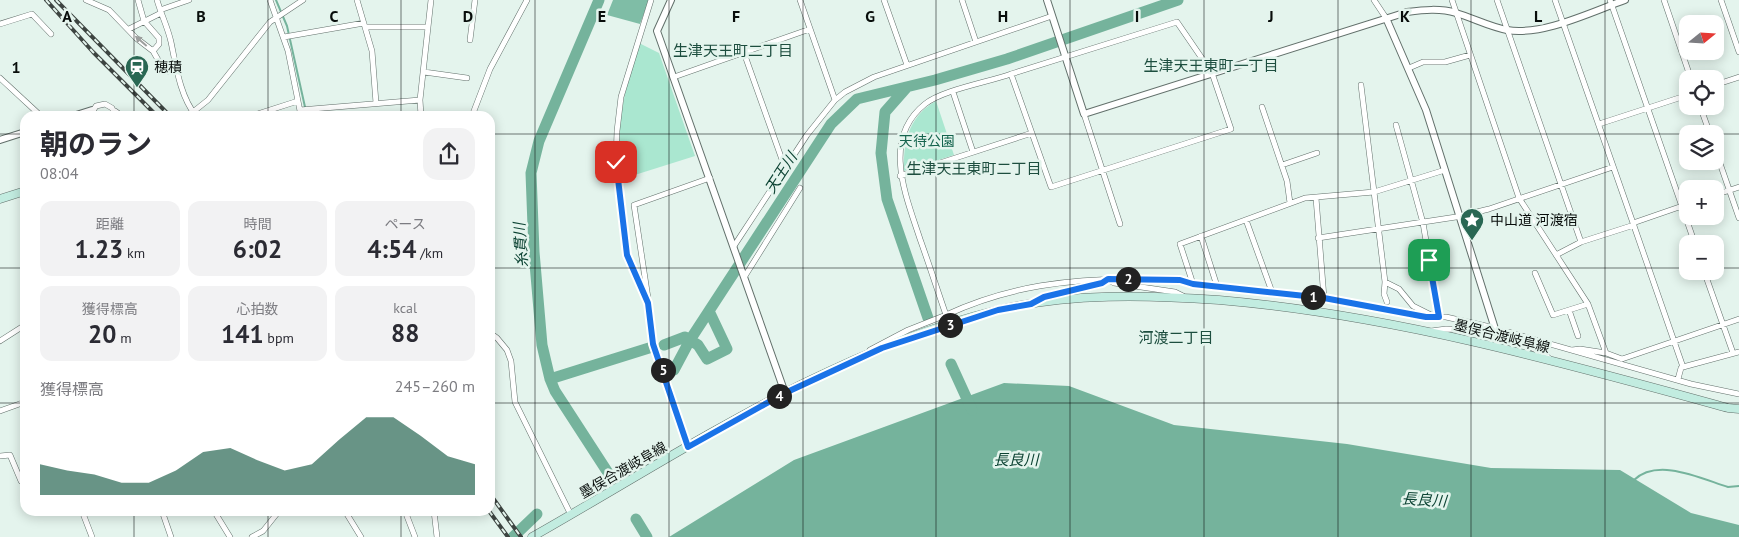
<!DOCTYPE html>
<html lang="ja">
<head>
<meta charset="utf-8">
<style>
  :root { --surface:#fff; --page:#f2f2f3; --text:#2b2b33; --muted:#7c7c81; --accent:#296753 }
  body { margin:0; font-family:"PT Sans","Noto Sans JP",sans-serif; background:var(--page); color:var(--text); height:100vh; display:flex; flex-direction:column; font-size:19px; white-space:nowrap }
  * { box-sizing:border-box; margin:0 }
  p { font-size:16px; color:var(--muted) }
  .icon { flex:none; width:28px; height:28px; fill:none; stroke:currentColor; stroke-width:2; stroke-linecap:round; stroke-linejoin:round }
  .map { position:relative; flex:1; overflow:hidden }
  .drawer { position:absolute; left:20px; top:111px; width:475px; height:405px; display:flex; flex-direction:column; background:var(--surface); border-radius:15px; box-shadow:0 2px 12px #0003 }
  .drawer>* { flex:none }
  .needle { width:32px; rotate:72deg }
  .buttons { position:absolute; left:1679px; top:15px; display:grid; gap:10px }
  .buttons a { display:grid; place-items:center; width:45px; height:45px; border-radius:10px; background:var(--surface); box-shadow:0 2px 12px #0003; font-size:25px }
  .pin { position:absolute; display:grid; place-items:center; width:42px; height:42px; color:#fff; margin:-21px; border-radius:10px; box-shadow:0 2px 8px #0006 }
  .km { position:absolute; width:25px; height:25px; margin:-12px; border-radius:50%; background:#222; color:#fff; font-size:14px; line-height:25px; text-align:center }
  .round { display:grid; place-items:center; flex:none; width:52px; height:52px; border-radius:15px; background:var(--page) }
  .overview { display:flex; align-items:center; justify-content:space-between; height:85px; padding:0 20px }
  h1 { font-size:28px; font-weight:700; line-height:38px }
  .stats { display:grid; grid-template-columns:repeat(3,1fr); gap:8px; height:85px; padding:5px 20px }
  .stats div { display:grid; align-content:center; border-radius:12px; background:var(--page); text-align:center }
  .stats b { font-size:25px; font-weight:700 }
  .stats small { font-size:14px; font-weight:400 }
  .stats p { font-size:14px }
  .chart { height:140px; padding:10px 20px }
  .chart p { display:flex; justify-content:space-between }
  .chart svg { width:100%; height:90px; margin-top:5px; fill:var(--accent); opacity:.7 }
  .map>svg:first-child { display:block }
  .green { fill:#aae7d0 }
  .forest { fill:#7fbda6 }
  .water { fill:#75b39c }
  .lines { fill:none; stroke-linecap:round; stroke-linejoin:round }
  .stream { stroke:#75b39c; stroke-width:2 }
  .river { stroke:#75b39c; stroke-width:11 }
  .minor-casing { stroke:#62706b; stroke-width:6 }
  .tertiary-casing { stroke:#62706b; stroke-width:8 }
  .secondary-casing { stroke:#62706b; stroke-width:9 }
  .minor { stroke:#fff; stroke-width:5 }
  .tertiary { stroke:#fff; stroke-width:6 }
  .secondary { stroke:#c2ece0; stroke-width:8 }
  .rail-casing { stroke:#3d4441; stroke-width:4 }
  .rail { stroke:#e4f4ed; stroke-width:2; stroke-dasharray:5.5; stroke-linecap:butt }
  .oneway { fill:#9c9e9d }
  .route-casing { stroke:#fff; stroke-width:10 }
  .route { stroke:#1a73e8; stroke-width:6 }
  .grid { fill:none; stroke:#080d0b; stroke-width:1; stroke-opacity:0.55 }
  .labels { text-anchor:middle; stroke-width:5; stroke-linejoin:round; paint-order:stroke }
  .poi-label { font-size:14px; fill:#080d0b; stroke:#e4f4ed; text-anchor:start }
  .park-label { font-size:14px; fill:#15644e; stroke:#e4f4ed }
  .street-label { font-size:14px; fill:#080d0b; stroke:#e4f4ed }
  .neighbourhood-label { font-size:15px; fill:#1d4e3f; stroke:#e4f4ed }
  .water-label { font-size:15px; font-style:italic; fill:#0c4333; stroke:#e4f4ed }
  .grid-label { font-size:16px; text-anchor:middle; font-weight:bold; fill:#080d0b; stroke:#e4f4ed; stroke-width:5; stroke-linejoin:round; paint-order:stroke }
</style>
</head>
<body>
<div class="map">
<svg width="1739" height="537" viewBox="0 0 1739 537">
  <rect width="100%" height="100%" fill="#e4f4ed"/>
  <path class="green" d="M639,43L659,53L695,156L622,179C613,133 625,88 639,43Z
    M936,101L954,155L904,171C903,142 909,116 936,101Z"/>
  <path class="forest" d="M613,0H649L640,24L607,15Z"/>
  <path class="water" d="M1004,383L1069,386L1174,425L1347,444L1491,468L1620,470L1691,513L1739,525V537H669L794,460Z"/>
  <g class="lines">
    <path class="stream" d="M276,0L287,26L307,116
      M1634,480C1658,457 1702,479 1728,487L1739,486"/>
    <path class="river" d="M599,0L539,141L531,173L534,252L542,345L550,379L555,391L614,482
      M907,87L885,112L881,153L887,199L928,318
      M664,345L685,337L698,345L707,359L727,349L710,313
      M951,364L972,410
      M674,370L690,340L831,124L857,99L935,80L1007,59L1178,0
      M550,379L649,348
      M636,519L647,537
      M513,537L537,514"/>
    <g class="minor-casing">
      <path id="minor" d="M86,0L109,10L136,38L153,51L165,72L176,69
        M138,0L144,21L159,38V44L153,51
        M157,0C161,14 168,28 171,42C176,66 180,96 196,116
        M270,0L288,51L301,116
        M357,0L372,51L376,103
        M651,0L621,97L617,131L616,162L627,255L648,303L653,344L688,447
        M800,0L835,100
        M884,0L907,65
        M962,0L976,42
        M1374,0L1386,18
        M1452,0L1519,198L1588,304L1606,353L1622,359L1739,319
        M1497,0L1581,242
        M1555,0L1633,223L1688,204
        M1610,0L1695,244
        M1664,0L1691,79
        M1721,0L1739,52
        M160,10L189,0
        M0,24L32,14L51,34
        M365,27H427
        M129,29L161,13
        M284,37L364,23
        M470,40L475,0
        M744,53L785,168
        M1409,68L1423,62H1445L1470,55
        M424,72L467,78
        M674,77L810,29
        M0,78L41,116
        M1361,85L1385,282L1384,294L1387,302
        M1715,85L1739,77
        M953,92L973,152
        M1700,106L1710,134
        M1262,107L1287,181L1290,203
        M300,110L420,100
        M115,111L122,116
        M1084,114L1120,224
        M90,116L96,106L105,104L112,108L116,116
        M188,116L208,100L270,22L303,0
        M251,116L298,101
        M421,116L420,100L431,0
        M472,116L490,69L527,0
        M1599,124L1688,95
        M1396,125L1423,223L1439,317
        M1715,149L1739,218
        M1282,165L1317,153
        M900,176L1032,133
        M1715,195L1739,187
        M1316,198L1324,298L1426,317H1446L1495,328
        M1246,220L1272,292L1324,298
        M1633,223L1683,367L1681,368L1678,379
        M1201,236L1217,286
        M1318,238L1456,217L1489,209L1613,167
        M734,246L807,135L835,100L845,92L874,77L1052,16
        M1556,255L1581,242L1634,225
        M1704,271L1733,353
        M1535,273L1553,315L1588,304
        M745,276L800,188
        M1385,282L1399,289L1413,306L1435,317
        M1193,284L1272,292
        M648,298L634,205L710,178
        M1036,301L1044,297L1103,283L1107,279L1114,283L1175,292L1183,296
        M1569,310L1578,336
        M946,315C1008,286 1072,278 1140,279C1158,279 1176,279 1193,284L1180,244L1305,198L1374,192L1445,170
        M1431,331L1446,329L1508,332L1691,384L1739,394
        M490,333L497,338L507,350L511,361L515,402L571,515
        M1499,333L1543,353L1551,360
        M0,341L25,325
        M870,350L908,330L946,315C937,289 929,264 920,239C906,196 881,139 925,104C942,90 989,82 1011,74L1177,22L1212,73L1231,129L1051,187L1011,74
        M1572,350L1580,349L1606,353
        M1683,367L1739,352
        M0,411L25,402
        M0,456L10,455L21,481L25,479
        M82,511L92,537
        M162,511L171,537
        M214,511L230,537
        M345,511L361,537
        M405,511L415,537
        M434,511L437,537
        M252,537L263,531L279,511"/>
    </g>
    <g class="tertiary-casing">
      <path id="tertiary" d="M671,0L657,31L785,393
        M1047,0L1084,114L1407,12C1423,10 1440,8 1456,13C1473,18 1490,27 1507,30C1543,36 1591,12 1625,0
        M1386,18L1426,110L1496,332
        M73,116L92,110
        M0,140L25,132"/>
    </g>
    <g class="secondary-casing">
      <path id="secondary" d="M0,199L25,191
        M532,537C682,452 829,351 998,310C1070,293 1147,295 1219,300C1393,315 1561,362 1728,408L1739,409"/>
    </g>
    <use href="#minor" class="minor"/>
    <use href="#tertiary" class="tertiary"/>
    <use href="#secondary" class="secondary"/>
    <g class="rail-casing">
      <path id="rail" d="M46,0L93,52L157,116
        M56,0L170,116
        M490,494L521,537
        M489,511L508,537"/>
    </g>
    <use href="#rail" class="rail"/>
  </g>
  <defs><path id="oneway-solid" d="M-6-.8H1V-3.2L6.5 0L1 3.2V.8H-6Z" transform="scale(1.25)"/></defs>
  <use class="oneway" href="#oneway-solid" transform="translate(141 41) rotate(-139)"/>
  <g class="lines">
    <g class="route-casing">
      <path id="route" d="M616,162L627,255L648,303L653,344L688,447L785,393L882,348L998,310L1031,304L1044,297L1102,283L1108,279L1180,280L1193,284L1324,298L1426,317H1439L1429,260"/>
    </g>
    <use href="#route" class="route"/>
  </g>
  <path class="grid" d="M134,0V116M268,0V116M401,0V116M535,0V537M669,0V537M803,0V537M936,0V537M1070,0V537M1204,0V537M1338,0V537M1471,0V537M1605,0V537M0,134H25M490,134H1688M1715,134H1739M0,268H25M490,268H1688M1715,268H1739M0,403H25M490,403H1739M134,511V537M268,511V537M401,511V537"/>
  <defs>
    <g id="station-pin" transform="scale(1.25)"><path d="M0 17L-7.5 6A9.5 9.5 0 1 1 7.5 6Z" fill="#296753" stroke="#e4f4ed"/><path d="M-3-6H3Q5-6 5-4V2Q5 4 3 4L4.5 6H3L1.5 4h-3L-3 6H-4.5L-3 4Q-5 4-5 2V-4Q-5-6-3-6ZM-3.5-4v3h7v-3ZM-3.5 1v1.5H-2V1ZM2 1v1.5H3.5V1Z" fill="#fff"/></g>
    <g id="sight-pin" transform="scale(1.25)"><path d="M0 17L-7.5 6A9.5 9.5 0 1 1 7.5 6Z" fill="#296753" stroke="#e4f4ed"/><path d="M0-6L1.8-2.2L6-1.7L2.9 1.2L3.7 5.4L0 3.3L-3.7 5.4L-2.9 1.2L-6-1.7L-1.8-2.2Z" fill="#fff"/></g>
  </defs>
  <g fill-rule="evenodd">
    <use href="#station-pin" x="137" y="67"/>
    <use href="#sight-pin" x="1472" y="220"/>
  </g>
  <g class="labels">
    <g class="poi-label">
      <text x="154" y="72">穂積</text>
      <text x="1490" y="225">中山道 河渡宿</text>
    </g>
    <g class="park-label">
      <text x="927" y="146">天待公園</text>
    </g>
    <g class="street-label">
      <text transform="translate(1502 336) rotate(14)" y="5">墨俣合渡岐阜線</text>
      <text transform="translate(623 470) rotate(-30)" y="5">墨俣合渡岐阜線</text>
    </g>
    <g class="neighbourhood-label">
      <text x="733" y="56">生津天王町二丁目</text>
      <text x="1211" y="71">生津天王東町一丁目</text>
      <text x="974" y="174">生津天王東町二丁目</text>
      <text x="1176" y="343">河渡二丁目</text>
    </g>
    <g class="water-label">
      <text transform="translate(781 173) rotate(-57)" y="5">天王川</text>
      <text transform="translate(521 245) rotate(-94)" y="5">糸貫川</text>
      <text x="1016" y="465">長良川</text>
      <text transform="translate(1424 500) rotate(4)" y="5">長良川</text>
    </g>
  </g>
  <g class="grid-label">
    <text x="67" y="22">A</text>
    <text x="201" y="22">B</text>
    <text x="334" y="22">C</text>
    <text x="468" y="22">D</text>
    <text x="602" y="22">E</text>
    <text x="736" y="22">F</text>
    <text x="870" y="22">G</text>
    <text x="1003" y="22">H</text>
    <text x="1137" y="22">I</text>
    <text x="1271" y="22">J</text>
    <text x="1405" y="22">K</text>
    <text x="1538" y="22">L</text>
    <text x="16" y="73">1</text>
  </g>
</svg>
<div class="buttons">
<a><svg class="needle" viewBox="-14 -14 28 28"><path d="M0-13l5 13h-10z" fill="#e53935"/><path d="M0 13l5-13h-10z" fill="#7c7c81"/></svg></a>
<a><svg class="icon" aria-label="locate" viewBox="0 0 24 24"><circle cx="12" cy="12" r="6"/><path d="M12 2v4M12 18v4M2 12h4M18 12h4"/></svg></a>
<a><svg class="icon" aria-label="layers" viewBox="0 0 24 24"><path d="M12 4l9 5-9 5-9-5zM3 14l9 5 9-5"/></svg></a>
<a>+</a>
<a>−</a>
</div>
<div class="pin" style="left:1429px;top:260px;background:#1e9e55"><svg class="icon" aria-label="arrive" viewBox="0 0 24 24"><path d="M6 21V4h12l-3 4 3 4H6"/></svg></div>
<div class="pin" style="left:616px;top:162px;background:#d93025"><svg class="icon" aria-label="check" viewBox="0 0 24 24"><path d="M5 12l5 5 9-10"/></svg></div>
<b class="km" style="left:1313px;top:297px">1</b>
<b class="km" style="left:1128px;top:279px">2</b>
<b class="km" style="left:950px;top:325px">3</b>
<b class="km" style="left:779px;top:396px">4</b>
<b class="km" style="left:663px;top:370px">5</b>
<section class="drawer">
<div class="overview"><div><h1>朝のラン</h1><p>08:04</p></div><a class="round"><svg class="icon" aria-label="share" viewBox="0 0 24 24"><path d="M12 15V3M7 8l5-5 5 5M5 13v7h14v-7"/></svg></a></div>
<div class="stats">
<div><p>距離</p><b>1.23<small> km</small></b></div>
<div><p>時間</p><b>6:02</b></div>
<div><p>ペース</p><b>4:54<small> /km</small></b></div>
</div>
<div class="stats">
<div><p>獲得標高</p><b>20<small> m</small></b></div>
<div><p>心拍数</p><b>141<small> bpm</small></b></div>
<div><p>kcal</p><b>88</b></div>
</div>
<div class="chart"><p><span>獲得標高</span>245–260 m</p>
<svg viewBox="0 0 160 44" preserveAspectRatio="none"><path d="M0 44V29L10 32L20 34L30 38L40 38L50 32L60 23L70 21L80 27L90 32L100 29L110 17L120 6L130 6L140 15L150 25L160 29V44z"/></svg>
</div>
</section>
</div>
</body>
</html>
